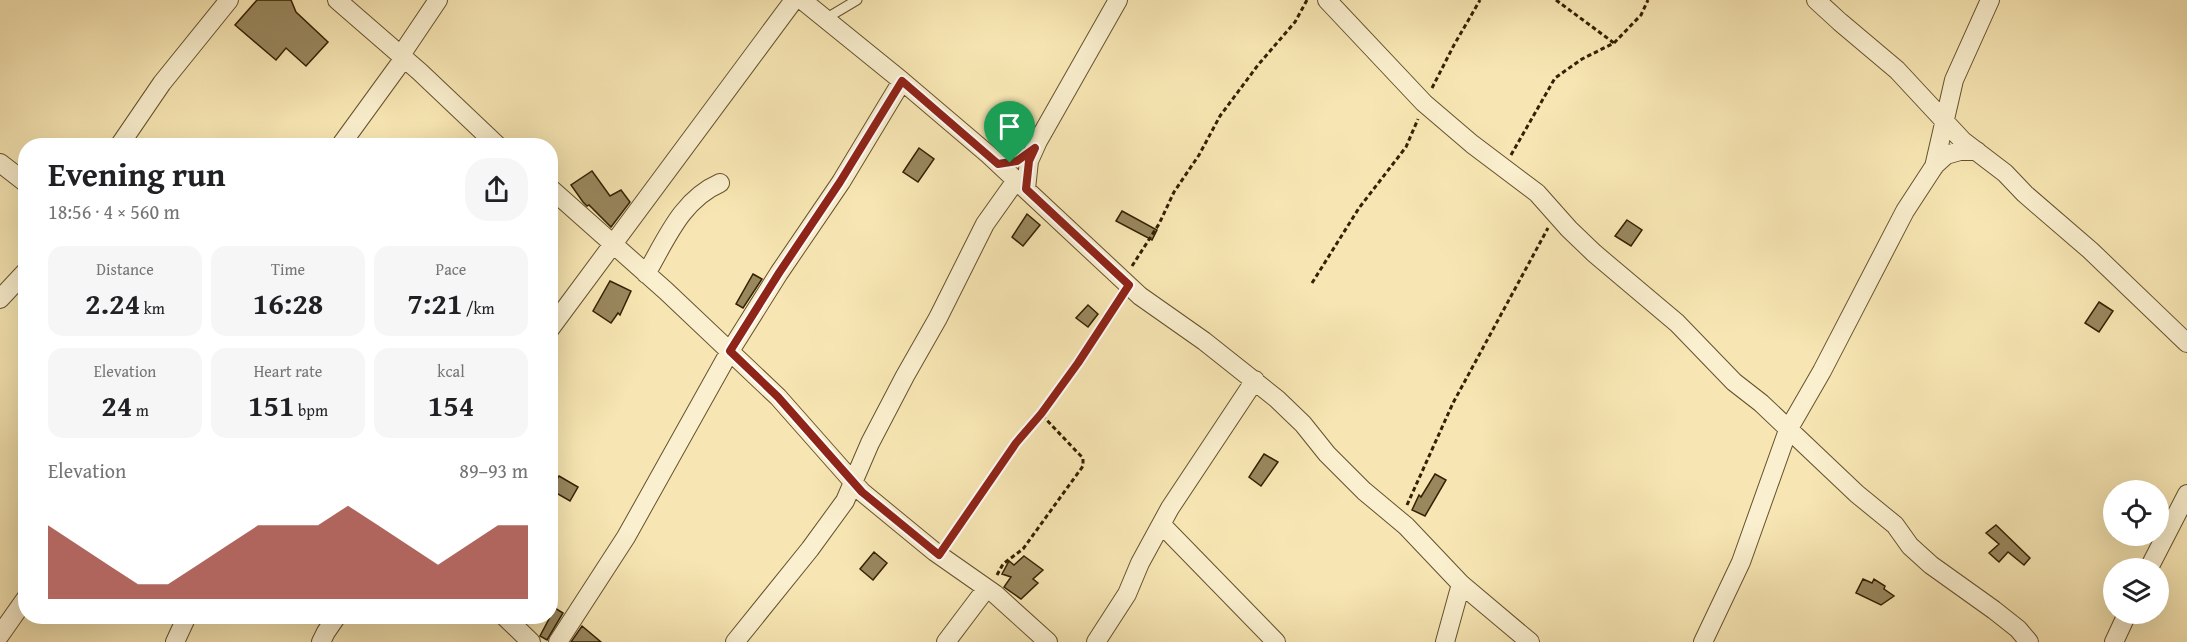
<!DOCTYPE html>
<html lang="en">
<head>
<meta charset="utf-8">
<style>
  :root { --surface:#fff; --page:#f6f6f6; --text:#202124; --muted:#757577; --accent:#8f2418 }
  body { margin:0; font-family:"Gentium Book Plus",serif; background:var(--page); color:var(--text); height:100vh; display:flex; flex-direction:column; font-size:22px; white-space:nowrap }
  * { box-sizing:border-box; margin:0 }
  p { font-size:20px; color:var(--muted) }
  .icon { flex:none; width:33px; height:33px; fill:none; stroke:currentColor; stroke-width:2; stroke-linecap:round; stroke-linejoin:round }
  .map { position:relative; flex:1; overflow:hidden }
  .panel { position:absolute; left:18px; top:138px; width:540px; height:486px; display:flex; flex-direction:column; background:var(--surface); border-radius:24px; box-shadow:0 6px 24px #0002 }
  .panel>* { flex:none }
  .buttons { position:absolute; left:2103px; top:480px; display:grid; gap:12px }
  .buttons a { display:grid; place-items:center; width:66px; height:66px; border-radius:50%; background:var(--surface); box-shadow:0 6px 24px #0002; font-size:30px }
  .pin { position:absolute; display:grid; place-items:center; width:51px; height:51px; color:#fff; margin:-62px -26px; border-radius:50% 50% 50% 0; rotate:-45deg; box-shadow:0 0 6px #0007 }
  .pin .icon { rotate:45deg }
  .round { display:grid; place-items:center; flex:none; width:63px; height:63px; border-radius:24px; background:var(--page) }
  .summary { display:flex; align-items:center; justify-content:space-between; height:102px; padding:0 30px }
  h1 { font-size:33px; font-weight:800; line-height:45px }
  .metrics { display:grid; grid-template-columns:repeat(3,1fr); gap:9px; height:102px; padding:6px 30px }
  .metrics div { display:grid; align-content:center; border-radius:15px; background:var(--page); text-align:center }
  .metrics b { font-size:30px; font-weight:800 }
  .metrics small { font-size:16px; font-weight:400 }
  .metrics p { font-size:16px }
  .chart { height:168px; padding:12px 30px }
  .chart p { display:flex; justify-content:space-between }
  .chart svg { width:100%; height:108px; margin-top:6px; fill:var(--accent); opacity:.7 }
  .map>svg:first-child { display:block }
  .building { fill:#99875e; stroke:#342002; stroke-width:1.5 }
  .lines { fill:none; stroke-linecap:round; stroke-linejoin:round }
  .service-casing { stroke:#65522e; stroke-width:11 }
  .minor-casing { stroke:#65522e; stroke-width:20 }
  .path { stroke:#342002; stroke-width:3; stroke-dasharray:4.5 3; stroke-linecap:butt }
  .service { stroke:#faefce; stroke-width:9 }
  .minor { stroke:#faefce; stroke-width:18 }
  .route-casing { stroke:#fff; stroke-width:12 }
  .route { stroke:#8f2418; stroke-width:8 }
</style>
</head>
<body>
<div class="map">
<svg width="2187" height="642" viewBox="0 0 2187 642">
  <rect width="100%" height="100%" fill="#f7e6b3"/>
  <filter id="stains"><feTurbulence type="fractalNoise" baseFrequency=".00333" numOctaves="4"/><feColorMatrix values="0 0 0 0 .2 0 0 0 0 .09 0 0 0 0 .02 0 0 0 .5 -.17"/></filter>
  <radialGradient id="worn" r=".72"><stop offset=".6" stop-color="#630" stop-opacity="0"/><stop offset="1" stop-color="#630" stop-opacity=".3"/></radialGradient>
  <path class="building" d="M257,0H291L296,12L328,42L306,66L286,48L276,60L235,25Z
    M919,148L934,159L918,182L903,172Z
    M592,171L610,196L621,190L630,202L611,227L589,205L587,206L583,202L571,185Z
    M1122,211L1157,230L1152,240L1116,221Z
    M1027,214L1040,225L1023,246L1012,237Z
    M1627,220L1642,230L1631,246L1615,236Z
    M753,274L762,279L743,308L736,304Z
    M610,281L631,291L620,315L618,313L611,323L593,311Z
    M2099,302L2113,311L2099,332L2085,323Z
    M1088,305L1098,314L1088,327L1076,318Z
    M1264,454L1278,462L1261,486L1249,477Z
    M1435,474L1446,480L1425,516L1412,510L1419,495L1421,497Z
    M559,476L578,487L570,501L551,490Z
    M1996,525L2030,558L2024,565L2008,552L1999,562L1989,553L1999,544L1986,533Z
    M874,552L887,563L873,580L860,569Z
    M1024,556L1043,570L1033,579L1038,583L1021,599L1004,587L1011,577L1002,574L1009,561L1014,565Z
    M1863,579L1872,583L1874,579L1885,586L1884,589L1894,596L1881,605L1856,593Z
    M550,605L563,613L547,640L540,636L550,617Z
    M582,626L601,642H571Z"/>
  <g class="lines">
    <g class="service-casing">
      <path id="service" d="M825,19L857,0"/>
    </g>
    <g class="minor-casing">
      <path id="minor" d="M337,0L420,72L498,146
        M802,0L902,81L989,155L1140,296L1204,341L1277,399L1303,424L1327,454L1364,491L1406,526L1461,584L1530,642
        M1327,0L1424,103L1472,144L1537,193L1569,229L1594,253L1677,323L1734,382L1761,403L1857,494L1895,525L1910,546L1931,565L1994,610L2018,629L2029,642
        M1816,0L1840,22L1897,70L1963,141L2005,173L2025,194L2090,250L2187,343
        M401,55L438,0
        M119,146L162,83L229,0
        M340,146L404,58
        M0,163L26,183
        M1934,167L1954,80L1990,0
        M550,188L666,291L778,397L862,492L935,552L995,594L1048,642
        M1026,189L1029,161L1038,141L1118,0
        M646,274C666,240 681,200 720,183
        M0,299L26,271
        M550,329L794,0
        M1162,525L1276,642
        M2149,568L2187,494
        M504,616L531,642
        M0,635L26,598
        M175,642L187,616
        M321,642L326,632L337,616
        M558,642L626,537L730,351L779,273L841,182L902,81
        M735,642L810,549L845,501L870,443L905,376L938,318L985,224L1017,179
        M946,642L986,589
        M1096,642L1127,594L1140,563L1170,508L1255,380
        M1445,642L1461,584
        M1703,642L1741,562L1788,430L1822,371L1905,211L1935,165L1946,155L1960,151H1977
        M2114,642L2127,614"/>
    </g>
    <path class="path" d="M1556,0L1614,43
      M1432,88L1454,45L1480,0
      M1511,155L1555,78L1582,59L1614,43L1641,15L1648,0
      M1132,266L1159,224L1174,192L1199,155L1220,116L1258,65L1295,22L1307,0
      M1312,283L1359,208L1406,147L1418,119
      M1407,505L1453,403L1548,228
      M947,543L1016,443L1041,414L1078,363L1120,299
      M997,575L1003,564L1023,549L1083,466V458L1079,454L1041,414"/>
    <use href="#service" class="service"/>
    <use href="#minor" class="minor"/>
  </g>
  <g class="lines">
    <g class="route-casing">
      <path id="route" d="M902,81L998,164L1017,161L1035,148L1029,161L1026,189L1129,285L1078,363L1041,414L1016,443L939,555L862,492L778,397L730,351L779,273L840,182Z"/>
    </g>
    <use href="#route" class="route"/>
  </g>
  <rect width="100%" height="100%" filter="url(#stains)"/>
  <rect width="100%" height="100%" fill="url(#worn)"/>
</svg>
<div class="buttons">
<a><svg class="icon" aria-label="locate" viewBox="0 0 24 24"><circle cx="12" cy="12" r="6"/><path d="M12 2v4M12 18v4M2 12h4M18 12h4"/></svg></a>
<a><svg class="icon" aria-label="layers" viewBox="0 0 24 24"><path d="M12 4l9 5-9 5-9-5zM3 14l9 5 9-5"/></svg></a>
</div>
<div class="pin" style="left:1010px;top:163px;background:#1e9e55"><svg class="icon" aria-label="arrive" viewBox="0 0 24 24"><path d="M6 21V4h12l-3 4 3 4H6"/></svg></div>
<section class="panel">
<div class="summary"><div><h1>Evening run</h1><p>18:56 · 4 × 560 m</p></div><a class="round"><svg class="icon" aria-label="share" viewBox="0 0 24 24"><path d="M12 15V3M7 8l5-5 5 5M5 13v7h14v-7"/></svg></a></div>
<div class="metrics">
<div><p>Distance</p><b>2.24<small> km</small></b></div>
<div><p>Time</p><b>16:28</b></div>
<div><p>Pace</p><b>7:21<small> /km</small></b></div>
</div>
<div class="metrics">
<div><p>Elevation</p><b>24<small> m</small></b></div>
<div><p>Heart rate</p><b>151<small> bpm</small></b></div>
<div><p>kcal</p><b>154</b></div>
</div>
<div class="chart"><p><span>Elevation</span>89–93 m</p>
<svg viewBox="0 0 160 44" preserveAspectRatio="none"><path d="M0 44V14L10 22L20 30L30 38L40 38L50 30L60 22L70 14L80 14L90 14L100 6L110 14L120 22L130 30L140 22L150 14L160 14V44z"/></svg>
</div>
</section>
</div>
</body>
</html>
